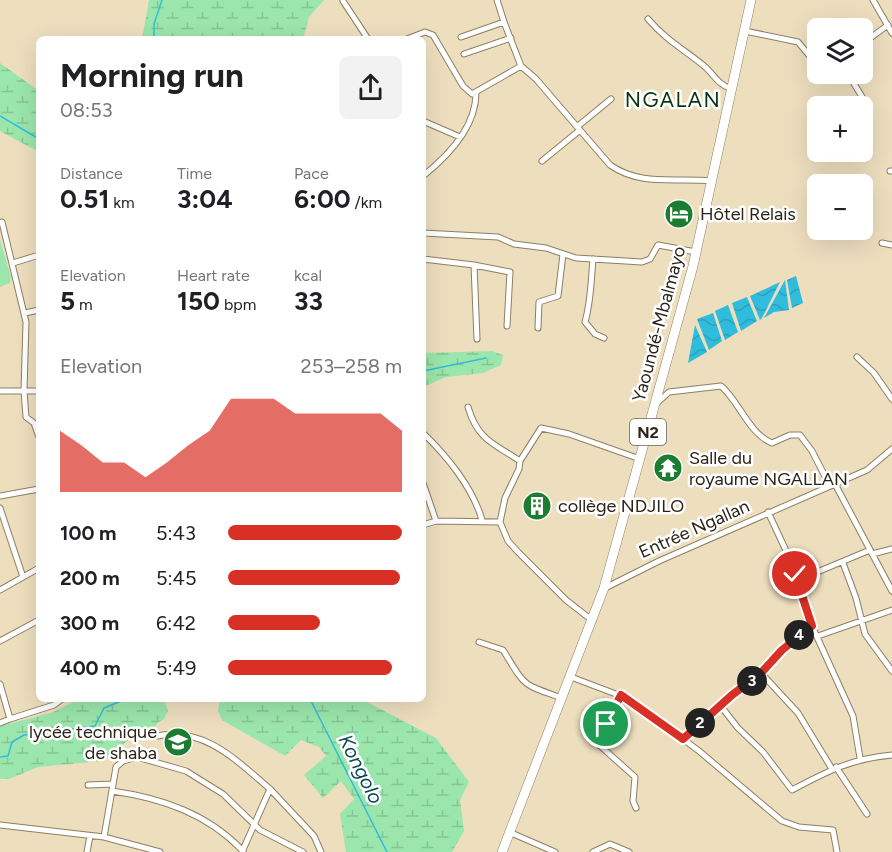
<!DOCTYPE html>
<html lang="en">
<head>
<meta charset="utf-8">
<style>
  :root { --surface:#fff; --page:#f2f2f2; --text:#202124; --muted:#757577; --accent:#d93025 }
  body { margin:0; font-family:Figtree,sans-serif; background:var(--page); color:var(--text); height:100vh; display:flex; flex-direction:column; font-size:22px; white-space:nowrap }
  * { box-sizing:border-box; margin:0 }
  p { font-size:20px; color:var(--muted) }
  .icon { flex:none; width:33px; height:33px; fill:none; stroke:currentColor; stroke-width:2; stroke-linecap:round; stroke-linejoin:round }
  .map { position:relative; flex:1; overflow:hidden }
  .details { position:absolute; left:36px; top:36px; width:390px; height:666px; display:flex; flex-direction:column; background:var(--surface); border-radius:9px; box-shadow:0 6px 24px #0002 }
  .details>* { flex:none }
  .buttons { position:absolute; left:807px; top:18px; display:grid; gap:12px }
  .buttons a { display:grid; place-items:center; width:66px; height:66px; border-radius:9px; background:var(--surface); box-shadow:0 6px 24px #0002; font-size:30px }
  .pin { position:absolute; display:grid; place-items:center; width:51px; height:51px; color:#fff; margin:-26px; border:3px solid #fff; border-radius:50%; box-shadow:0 2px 6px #0007 }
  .km { position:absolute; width:30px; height:30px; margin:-15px; border-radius:50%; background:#222; color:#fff; font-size:16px; line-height:30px; text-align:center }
  .round { display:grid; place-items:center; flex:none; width:63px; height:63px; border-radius:9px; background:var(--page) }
  .summary { display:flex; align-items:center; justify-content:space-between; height:102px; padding:0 24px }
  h1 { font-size:33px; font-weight:700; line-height:45px }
  .stats { display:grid; grid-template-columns:repeat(3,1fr); gap:9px; height:102px; padding:6px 24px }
  .stats div { display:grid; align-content:center }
  .stats b { font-size:26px; font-weight:700 }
  .stats small { font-size:16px; font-weight:400 }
  .stats p { font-size:16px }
  .chart { height:168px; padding:12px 24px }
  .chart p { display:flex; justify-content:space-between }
  .chart svg { width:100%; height:108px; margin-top:6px; fill:var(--accent); opacity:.7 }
  ul { padding:0 24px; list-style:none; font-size:20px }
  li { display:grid; grid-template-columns:96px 72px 1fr; align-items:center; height:45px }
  li i { height:15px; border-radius:8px; background:var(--accent) }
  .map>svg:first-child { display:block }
  .wetland { fill:url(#wetland-marsh) }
  .park { fill:#9be6ac }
  .water { fill:url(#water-waves) }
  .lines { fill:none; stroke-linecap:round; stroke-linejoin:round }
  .stream { stroke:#30bcdd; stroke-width:1.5 }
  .street-casing { stroke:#8c7f62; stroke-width:7 }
  .highway-casing { stroke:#8c7f62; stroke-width:10 }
  .street { stroke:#fff; stroke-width:5 }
  .highway { stroke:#fff; stroke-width:9 }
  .route-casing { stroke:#fff; stroke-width:12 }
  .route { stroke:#d93025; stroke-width:8 }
  .labels { text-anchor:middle; stroke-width:5; stroke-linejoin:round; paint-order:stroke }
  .shield { fill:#fff; stroke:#6a665d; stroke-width:1.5 }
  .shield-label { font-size:16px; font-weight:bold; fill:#2a2418 }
  .poi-label { font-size:18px; fill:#2a2418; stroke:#fff; text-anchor:start }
  .street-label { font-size:18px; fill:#2a2418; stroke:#fff }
  .water-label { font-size:20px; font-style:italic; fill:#0d4855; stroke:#fff }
  .quarter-label { font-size:21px; letter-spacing:1.5px; fill:#06350f; stroke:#fff }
</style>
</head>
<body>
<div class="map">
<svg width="892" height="852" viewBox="0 0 892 852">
  <defs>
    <pattern id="wetland-marsh" width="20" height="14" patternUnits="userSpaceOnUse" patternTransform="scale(1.5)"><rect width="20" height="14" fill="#9be6ac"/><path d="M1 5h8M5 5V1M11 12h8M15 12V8" fill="none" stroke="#86c593"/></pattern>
    <pattern id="water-waves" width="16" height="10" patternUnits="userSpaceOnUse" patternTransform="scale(1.5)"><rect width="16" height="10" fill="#30bcdd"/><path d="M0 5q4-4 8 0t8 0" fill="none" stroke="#2ba1bd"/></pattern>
  </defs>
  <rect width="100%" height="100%" fill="#eddebe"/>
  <path class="wetland" d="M149,0H324L309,17L303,39H142Z
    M0,63L39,91V152L0,131Z
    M492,351L503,355L501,365L483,373L446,377L423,387V353Z
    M80,699H163L168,710L164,719L157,723L154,730L137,733L102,761L38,767L9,779H0V726L51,713Z
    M220,699H361L436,738L469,782L460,800L464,831L452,852H346L340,814L354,799L341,781L323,798L304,775L326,756L319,747L301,740L285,756L222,720L218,711Z"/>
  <path class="park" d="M0,240L11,277L10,283L0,287Z"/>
  <path class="water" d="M796,276L803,303L792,308L787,280Z
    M785,280L789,310L774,312L764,318Z
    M780,282L762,318L760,320L750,296Z
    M747,297L757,321L741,331L732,303Z
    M728,305L738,332L725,340L715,311Z
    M713,313L722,341L709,350L697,319Z
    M695,325L707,352L688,363Z"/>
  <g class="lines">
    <path class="stream" d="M154,39V24L162,0
      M0,116L39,139
      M423,371L486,358
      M310,699L387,852
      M0,757L8,756L12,742L24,735L95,726L104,708L126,699"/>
    <g class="street-casing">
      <path id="street" d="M497,0L504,22
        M873,0L892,33
        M343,1L368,39
        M648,19C665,39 683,49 703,65C714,74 717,84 731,89
        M745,31L798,42L818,66
        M461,37L504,22L521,66
        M407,39L425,32L433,35L463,86L472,94L521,66L536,79L610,165C642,187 675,177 711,181
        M862,44L888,25
        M464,54L511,38
        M848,74L864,100
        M423,121L460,137
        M578,126L611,99
        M542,161L580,130
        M890,171H892
        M423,176C448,156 476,127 476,93
        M2,222L26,322L24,391L26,417L34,423L39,437
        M423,233L498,237L514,244L546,248L576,258L642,262L650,259L658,245L696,252
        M882,243L892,245
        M423,259L474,265L477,339
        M593,259C591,281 591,301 585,322L595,334L604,338
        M13,263L39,255
        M474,265L510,272L507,326
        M25,313L39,310
        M538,328L539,302L558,296L563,254
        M857,357L874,373L892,399
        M0,391H39
        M656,404L669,392L721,386C739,401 749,434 772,443L790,435H800L812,451L830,486
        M468,407C478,441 495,444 520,461
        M423,433C447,456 473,488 482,520
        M423,483L436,521
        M835,484L892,591
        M0,496L39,489
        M0,508L23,577
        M768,512L795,570L812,626L853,716L860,758
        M423,525L436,521L500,522
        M872,554L892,549
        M843,563L856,598L865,634L892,671
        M798,580L870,550
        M605,588L659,561L867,470L892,449
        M0,590L39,568
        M593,621L566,600L518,552L508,541L500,522L505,498L519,469L520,461L541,428L569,434L640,459
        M818,636L892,610
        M0,641L39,620
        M479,642L503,650C526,687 521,684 562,698
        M761,673L798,713L832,769
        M571,677L629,699L699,751L782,821L799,827L833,830L837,852
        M0,684L10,719L54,705L62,699
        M621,695L597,743L635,777L633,801L636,808
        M720,705L738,728L763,752L792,790C828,771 850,759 892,755
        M0,723L10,719
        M157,736C204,726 237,761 270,789
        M683,739L732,695L761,673L782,650L812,626
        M836,767L867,814
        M88,785L113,784
        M112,791C162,798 208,814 243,851
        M0,825L104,837L160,852
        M509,832L555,852
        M104,837L116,767L123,761L137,757L186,771L223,794L260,830L303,852
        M87,852L90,836
        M242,852L270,789L314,836L321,852
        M593,852L610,844L629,852"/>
    </g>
    <g class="highway-casing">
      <path id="highway" d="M502,852L604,588L693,266L751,0"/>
    </g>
    <use href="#street" class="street"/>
    <use href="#highway" class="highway"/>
  </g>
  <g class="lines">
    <g class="route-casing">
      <path id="route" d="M606,724L621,695L683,739L732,695L761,673L782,650L812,626L795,574"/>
    </g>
    <use href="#route" class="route"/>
  </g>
  <defs>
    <g id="hotel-disc" transform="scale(1.5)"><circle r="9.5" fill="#1c7d30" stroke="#fff"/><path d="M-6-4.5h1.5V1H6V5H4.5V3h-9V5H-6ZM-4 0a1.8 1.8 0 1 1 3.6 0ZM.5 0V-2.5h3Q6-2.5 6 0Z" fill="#fff"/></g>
    <g id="temple-disc" transform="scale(1.5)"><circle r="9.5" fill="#1c7d30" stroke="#fff"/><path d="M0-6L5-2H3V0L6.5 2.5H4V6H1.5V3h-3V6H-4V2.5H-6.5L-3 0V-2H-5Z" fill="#fff"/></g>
    <g id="building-disc" transform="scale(1.5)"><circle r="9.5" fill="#1c7d30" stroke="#fff"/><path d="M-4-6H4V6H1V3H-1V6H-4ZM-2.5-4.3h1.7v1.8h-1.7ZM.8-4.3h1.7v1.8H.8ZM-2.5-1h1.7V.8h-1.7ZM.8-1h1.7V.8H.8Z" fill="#fff"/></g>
    <g id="school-disc" transform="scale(1.5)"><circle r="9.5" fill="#1c7d30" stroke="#fff"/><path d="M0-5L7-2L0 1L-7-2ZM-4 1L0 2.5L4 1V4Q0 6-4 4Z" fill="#fff"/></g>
  </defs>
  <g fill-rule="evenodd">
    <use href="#hotel-disc" x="679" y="214"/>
    <use href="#temple-disc" x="668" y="468"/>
    <use href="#building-disc" x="537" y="506"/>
    <use href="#school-disc" x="178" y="742"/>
  </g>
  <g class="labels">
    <rect class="shield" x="630" y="419" width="36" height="26" rx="4.5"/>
    <g class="shield-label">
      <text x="648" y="438">N2</text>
    </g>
    <g class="poi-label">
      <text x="700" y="220">Hôtel Relais</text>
      <text x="689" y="464">Salle du<tspan x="689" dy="21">royaume NGALLAN</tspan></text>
      <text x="558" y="512">collège NDJILO</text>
      <text x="157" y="738" text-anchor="end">lycée technique<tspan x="157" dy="21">de shaba</tspan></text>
    </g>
    <g class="street-label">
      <text transform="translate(659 324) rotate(-75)" y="6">Yaoundé-Mbalmayo</text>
      <text transform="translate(694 529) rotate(-24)" y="6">Entrée Ngallan</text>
    </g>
    <g class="water-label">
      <text transform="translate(361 769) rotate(63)" y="7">Kongolo</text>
    </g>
    <g class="quarter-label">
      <text x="673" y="107">NGALAN</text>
    </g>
  </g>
</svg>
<div class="buttons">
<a><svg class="icon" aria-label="layers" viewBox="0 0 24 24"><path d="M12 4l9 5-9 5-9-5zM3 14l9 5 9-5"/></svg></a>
<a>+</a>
<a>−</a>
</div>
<div class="pin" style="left:606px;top:724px;background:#1e9e55"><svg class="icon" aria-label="arrive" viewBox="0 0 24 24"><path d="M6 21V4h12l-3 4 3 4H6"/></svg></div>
<div class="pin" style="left:795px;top:574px;background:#d93025"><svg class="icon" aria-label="check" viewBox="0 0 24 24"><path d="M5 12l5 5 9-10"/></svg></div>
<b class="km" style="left:700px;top:723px">2</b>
<b class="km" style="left:752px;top:681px">3</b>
<b class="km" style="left:799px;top:635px">4</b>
<section class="details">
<div class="summary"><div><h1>Morning run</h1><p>08:53</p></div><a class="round"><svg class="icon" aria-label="share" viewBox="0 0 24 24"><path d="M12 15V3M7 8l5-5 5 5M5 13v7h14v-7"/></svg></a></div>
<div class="stats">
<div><p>Distance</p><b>0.51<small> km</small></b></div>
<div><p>Time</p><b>3:04</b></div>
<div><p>Pace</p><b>6:00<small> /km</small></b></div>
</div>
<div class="stats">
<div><p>Elevation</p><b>5<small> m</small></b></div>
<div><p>Heart rate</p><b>150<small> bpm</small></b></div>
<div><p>kcal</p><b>33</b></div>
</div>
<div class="chart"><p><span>Elevation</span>253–258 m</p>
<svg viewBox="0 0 160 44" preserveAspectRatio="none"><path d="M0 44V19L10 25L20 32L30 32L40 38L50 32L60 25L70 19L80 6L90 6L100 6L110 12L120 12L130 12L140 12L150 12L160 19V44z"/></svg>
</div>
<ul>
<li><b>100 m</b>5:43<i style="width:100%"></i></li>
<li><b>200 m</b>5:45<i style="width:99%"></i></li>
<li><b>300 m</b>6:42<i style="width:53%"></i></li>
<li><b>400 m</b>5:49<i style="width:94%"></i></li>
</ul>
</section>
</div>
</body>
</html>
